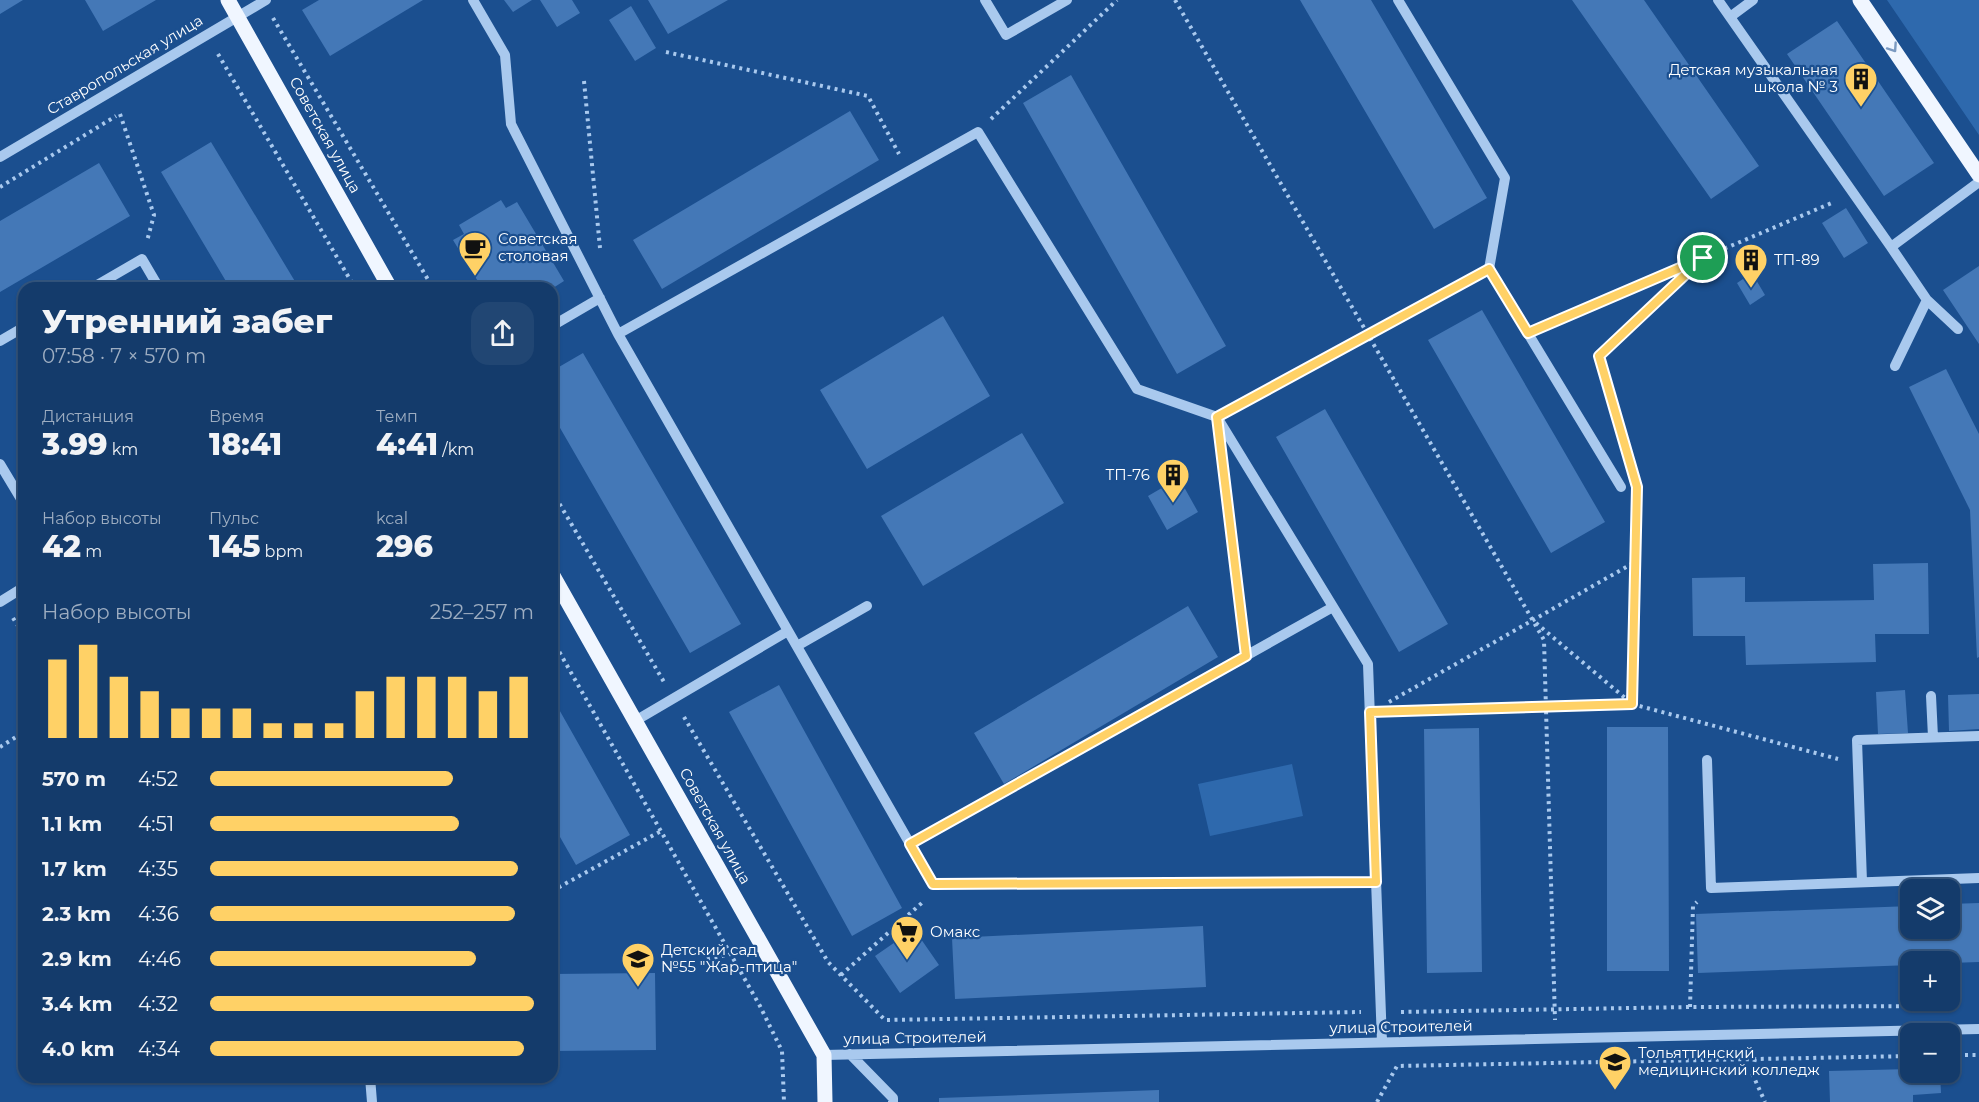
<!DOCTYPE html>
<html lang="ru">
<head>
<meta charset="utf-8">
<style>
  :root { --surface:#143b6b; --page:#214673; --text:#f1f3f6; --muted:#9dadc1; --line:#33557e; --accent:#ffd166 }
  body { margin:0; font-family:Montserrat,sans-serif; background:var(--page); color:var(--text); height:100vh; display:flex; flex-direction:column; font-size:22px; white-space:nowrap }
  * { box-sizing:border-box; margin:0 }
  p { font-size:20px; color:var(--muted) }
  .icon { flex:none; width:33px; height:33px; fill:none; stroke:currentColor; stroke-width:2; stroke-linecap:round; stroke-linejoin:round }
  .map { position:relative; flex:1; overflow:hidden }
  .sheet { position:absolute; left:18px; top:282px; width:540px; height:801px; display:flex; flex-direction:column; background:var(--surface); border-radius:18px; box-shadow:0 2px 4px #0004,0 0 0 2px var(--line) }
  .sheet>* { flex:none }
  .tools { position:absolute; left:1900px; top:879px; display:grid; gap:12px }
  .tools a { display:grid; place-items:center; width:60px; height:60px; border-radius:12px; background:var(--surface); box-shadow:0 2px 4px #0004,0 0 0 2px var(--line); font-size:30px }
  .pin { position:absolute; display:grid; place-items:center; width:51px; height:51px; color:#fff; margin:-26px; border:3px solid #fff; border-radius:50%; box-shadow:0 2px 6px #0007 }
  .round { display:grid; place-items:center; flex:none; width:63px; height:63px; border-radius:18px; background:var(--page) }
  .headline { display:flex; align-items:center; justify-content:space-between; height:102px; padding:0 24px }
  h1 { font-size:33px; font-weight:800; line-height:45px }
  .stats { display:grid; grid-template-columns:repeat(3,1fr); gap:9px; height:102px; padding:6px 24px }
  .stats div { display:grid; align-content:center }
  .stats b { font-size:30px; font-weight:800 }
  .stats small { font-size:16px; font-weight:400 }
  .stats p { font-size:16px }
  .chart { height:168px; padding:12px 24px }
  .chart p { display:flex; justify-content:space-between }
  .chart svg { width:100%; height:108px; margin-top:6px; stroke:var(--accent); stroke-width:6 }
  ul { padding:0 24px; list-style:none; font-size:20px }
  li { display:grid; grid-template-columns:96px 72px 1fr; align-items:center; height:45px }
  li i { height:15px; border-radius:8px; background:var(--accent) }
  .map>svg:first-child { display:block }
  .green { fill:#2e69ad }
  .building { fill:#4478b7 }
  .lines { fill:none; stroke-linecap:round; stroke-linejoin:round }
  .path { stroke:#a9c9ee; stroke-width:4; stroke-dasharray:3 4.5; stroke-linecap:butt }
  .minor { stroke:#a9c9ee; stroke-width:10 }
  .major { stroke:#f0f6ff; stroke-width:15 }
  .oneway { stroke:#7b9ac1 }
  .route-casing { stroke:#fff; stroke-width:12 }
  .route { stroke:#ffd166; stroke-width:8 }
  .labels { text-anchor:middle; stroke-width:4.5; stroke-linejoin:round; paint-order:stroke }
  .street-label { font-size:15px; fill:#fff; stroke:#1b4f8f }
  .poi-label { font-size:15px; fill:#fff; stroke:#1b4f8f; text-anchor:start }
</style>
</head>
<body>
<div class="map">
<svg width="1979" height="1102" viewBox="0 0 1979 1102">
  <rect width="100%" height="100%" fill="#1b4f8f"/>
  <path class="green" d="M1887,0H1979V135Z
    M1292,764L1303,816L1210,836L1198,784Z"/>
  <path class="building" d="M0,0H23L0,14Z
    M85,0H156L103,31Z
    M319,0H423L330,56L302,10Z
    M504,0H532L513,12Z
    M540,0H572L580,13L557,27Z
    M648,0H728L668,34Z
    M1300,0H1371L1487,198L1434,229Z
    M1572,0H1644L1759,166L1711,199Z
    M631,6L656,48L635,61L609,20Z
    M1837,21L1934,163L1884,196L1787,54Z
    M1071,75L1226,346L1177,374L1023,103Z
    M850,111L879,160L662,289L633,240Z
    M211,142L299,288H230L161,172Z
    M99,163L130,216L0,292V221Z
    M501,200L506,208L517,202L564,281L553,288H482L453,240L464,234L459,225Z
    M1846,208L1868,243L1844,258L1822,223Z
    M1979,266V344L1943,290Z
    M1752,273L1765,295L1750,305L1737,283Z
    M1482,310L1605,522L1551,553L1428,340Z
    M943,316L990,396L867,469L820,390Z
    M583,353L741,624L690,653L552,414V371Z
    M1946,369L1979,434V657L1977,658L1970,510L1909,387Z
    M1325,409L1448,624L1399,652L1276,437Z
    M1022,433L1064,503L923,586L881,516Z
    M1179,478L1198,512L1167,530L1148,496Z
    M1928,563L1929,634H1875L1876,662L1746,665L1745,636H1693L1692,578L1745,577V602L1874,600L1873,564Z
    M1188,606L1218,657L1004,784L974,733Z
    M779,685L902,908L852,936L729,712Z
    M1905,690L1908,733L1878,734L1876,692Z
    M1979,694V729L1949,731L1948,695Z
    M552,697L630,835L576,865L552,823Z
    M1607,727H1668L1669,971H1607Z
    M1479,728L1482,972L1427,973L1424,729Z
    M1979,903V962L1950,963V962H1911V965L1698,973L1696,914L1911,906V928H1950V904Z
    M1203,926L1206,987L955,999L952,938Z
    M914,929L939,965L900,993L875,956Z
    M655,973L656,1050L552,1051V974Z
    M1911,1069V1072H1940L1941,1093L1913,1095V1102H1830L1829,1071Z
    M1159,1090V1102H939V1098Z"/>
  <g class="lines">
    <path class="path" d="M1175,0L1544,640L1555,1020
      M273,18L433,288
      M666,52L868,96L899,154
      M218,54L355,288
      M584,81L600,248
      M120,114L154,215L147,241
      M991,119L1117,0
      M0,187L116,116
      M1545,325L1834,202
      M1235,408L1473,278
      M1627,454L1599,356L1703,258
      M1224,471L1243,633
      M552,491L664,682
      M1636,502L1632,704L1838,759
      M13,618L24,635
      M1536,623L1631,703
      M552,639L760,1006L782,1051L784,1102
      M1389,702L1635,562
      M1390,712L1632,704
      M684,717L828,962L885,1020L1361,1012
      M0,747L24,732
      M552,891L661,831
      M707,959L731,954
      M841,975L924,901
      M1690,1007L1693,906L1697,902
      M1401,1012L1690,1007L1940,1006
      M1950,1055H1979
      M1755,1059L1752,1073L1765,1102
      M1377,1102L1397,1066L1911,1056"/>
    <path class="minor" d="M473,0L505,55L511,124L618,334
      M985,0L1006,35L1067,0
      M1398,0L1505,178L1489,269L1621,487
      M1718,0L1891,247L1979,182
      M1730,17L1753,0
      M0,157L266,0
      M1891,247L1927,300L1958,329
      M92,288L142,259L159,288
      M552,326L600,298
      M0,341L24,327
      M1895,366L1927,300
      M0,464L24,504
      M0,602L24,587
      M797,646L867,606
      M1931,696L1933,737
      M635,721L788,631
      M1707,760L1711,888L1979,878
      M910,844L1333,607
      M1376,882L933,884L618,334L978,132L1137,389L1217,417L1368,664L1382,1042
      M1862,882L1857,740L1979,736
      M850,1054L893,1098V1102
      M824,1055L1979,1029
      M370,1077L372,1102"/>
    <path class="major" d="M228,0L390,288
      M1860,0L1979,175
      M552,574L824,1055L825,1102"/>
  </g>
  <defs><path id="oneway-chevron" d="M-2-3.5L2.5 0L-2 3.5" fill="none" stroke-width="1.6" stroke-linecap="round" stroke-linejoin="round" transform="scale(1.5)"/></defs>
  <use class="oneway" href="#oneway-chevron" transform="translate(1893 48) rotate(56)"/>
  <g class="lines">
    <g class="route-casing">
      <path id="route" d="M1703,258L1599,356L1637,487L1632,704L1370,712L1376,882L933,884L910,844L1246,656L1217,417L1489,269L1528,333Z"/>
    </g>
    <use href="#route" class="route"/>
  </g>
  <defs>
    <g id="building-pin" transform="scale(1.725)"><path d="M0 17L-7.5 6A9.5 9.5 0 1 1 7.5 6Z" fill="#ffd166" stroke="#1b4f8f"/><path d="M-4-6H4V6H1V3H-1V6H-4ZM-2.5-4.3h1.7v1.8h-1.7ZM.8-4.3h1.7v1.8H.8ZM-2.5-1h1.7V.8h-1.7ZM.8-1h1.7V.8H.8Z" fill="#111"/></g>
    <g id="cafe-pin" transform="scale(1.725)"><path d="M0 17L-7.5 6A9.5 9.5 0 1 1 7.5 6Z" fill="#ffd166" stroke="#1b4f8f"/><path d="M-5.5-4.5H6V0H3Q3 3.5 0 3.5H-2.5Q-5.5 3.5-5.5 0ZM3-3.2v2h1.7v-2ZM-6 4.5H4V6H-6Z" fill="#111"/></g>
    <g id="supermarket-pin" transform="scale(1.725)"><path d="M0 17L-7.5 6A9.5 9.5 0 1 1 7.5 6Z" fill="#ffd166" stroke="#1b4f8f"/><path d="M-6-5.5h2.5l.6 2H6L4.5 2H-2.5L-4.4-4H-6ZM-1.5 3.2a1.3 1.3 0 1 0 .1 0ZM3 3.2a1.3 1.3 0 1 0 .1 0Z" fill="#111"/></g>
    <g id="school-pin" transform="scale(1.725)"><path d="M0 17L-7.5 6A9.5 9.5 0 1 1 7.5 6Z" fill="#ffd166" stroke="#1b4f8f"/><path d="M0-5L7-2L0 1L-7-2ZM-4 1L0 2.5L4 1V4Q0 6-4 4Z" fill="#111"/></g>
    <g id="university-pin" transform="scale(1.725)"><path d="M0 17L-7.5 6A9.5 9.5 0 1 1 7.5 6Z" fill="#ffd166" stroke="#1b4f8f"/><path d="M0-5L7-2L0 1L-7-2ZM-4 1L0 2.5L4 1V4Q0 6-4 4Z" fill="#111"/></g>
  </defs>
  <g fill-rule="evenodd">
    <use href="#building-pin" x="1861" y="79"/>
    <use href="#cafe-pin" x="475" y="248"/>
    <use href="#building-pin" x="1751" y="260"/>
    <use href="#building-pin" x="1173" y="475"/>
    <use href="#supermarket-pin" x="907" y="932"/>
    <use href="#school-pin" x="638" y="959"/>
    <use href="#university-pin" x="1615" y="1062"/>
  </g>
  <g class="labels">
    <g class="street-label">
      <text transform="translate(125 65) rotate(-31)" y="5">Ставропольская улица</text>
      <text transform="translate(325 135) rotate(61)" y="5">Советская улица</text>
      <text transform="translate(715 826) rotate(61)" y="5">Советская улица</text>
      <text transform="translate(1401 1027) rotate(-1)" y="5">улица Строителей</text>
      <text transform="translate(915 1038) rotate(-1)" y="5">улица Строителей</text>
    </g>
    <g class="poi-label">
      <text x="1838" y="75" text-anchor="end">Детская музыкальная<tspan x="1838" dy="17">школа № 3</tspan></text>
      <text x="498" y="244">Советская<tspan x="498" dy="17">столовая</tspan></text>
      <text x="1774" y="265">ТП-89</text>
      <text x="1150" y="480" text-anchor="end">ТП-76</text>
      <text x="930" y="937">Омакс</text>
      <text x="661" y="955">Детский сад<tspan x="661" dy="17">№55 "Жар-птица"</tspan></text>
      <text x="1638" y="1058">Тольяттинский<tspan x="1638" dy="17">медицинский колледж</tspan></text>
    </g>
  </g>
</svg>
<div class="tools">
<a><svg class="icon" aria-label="layers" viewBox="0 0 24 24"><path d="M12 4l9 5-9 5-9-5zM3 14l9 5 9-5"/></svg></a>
<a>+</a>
<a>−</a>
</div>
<div class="pin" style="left:1703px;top:258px;background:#1e9e55"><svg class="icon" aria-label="arrive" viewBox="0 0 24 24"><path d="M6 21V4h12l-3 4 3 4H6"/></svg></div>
<section class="sheet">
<div class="headline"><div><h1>Утренний забег</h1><p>07:58 · 7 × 570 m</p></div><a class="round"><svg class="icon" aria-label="share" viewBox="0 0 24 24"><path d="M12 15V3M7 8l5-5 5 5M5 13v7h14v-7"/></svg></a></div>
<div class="stats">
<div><p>Дистанция</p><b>3.99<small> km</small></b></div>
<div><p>Время</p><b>18:41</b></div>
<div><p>Темп</p><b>4:41<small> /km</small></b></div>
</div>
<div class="stats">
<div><p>Набор высоты</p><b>42<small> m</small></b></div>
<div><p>Пульс</p><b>145<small> bpm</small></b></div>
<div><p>kcal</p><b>296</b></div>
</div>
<div class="chart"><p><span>Набор высоты</span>252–257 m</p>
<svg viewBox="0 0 160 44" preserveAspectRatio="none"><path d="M5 44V12M15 44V6M25 44V19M35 44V25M45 44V32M55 44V32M65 44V32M75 44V38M85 44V38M95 44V38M105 44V25M115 44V19M125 44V19M135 44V19M145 44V25M155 44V19"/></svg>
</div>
<ul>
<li><b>570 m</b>4:52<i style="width:75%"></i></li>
<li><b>1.1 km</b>4:51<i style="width:77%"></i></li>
<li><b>1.7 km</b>4:35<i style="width:95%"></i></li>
<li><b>2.3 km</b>4:36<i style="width:94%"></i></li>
<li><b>2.9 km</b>4:46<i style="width:82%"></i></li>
<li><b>3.4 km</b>4:32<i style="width:100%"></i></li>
<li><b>4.0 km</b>4:34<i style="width:97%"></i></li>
</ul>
</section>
</div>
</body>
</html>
